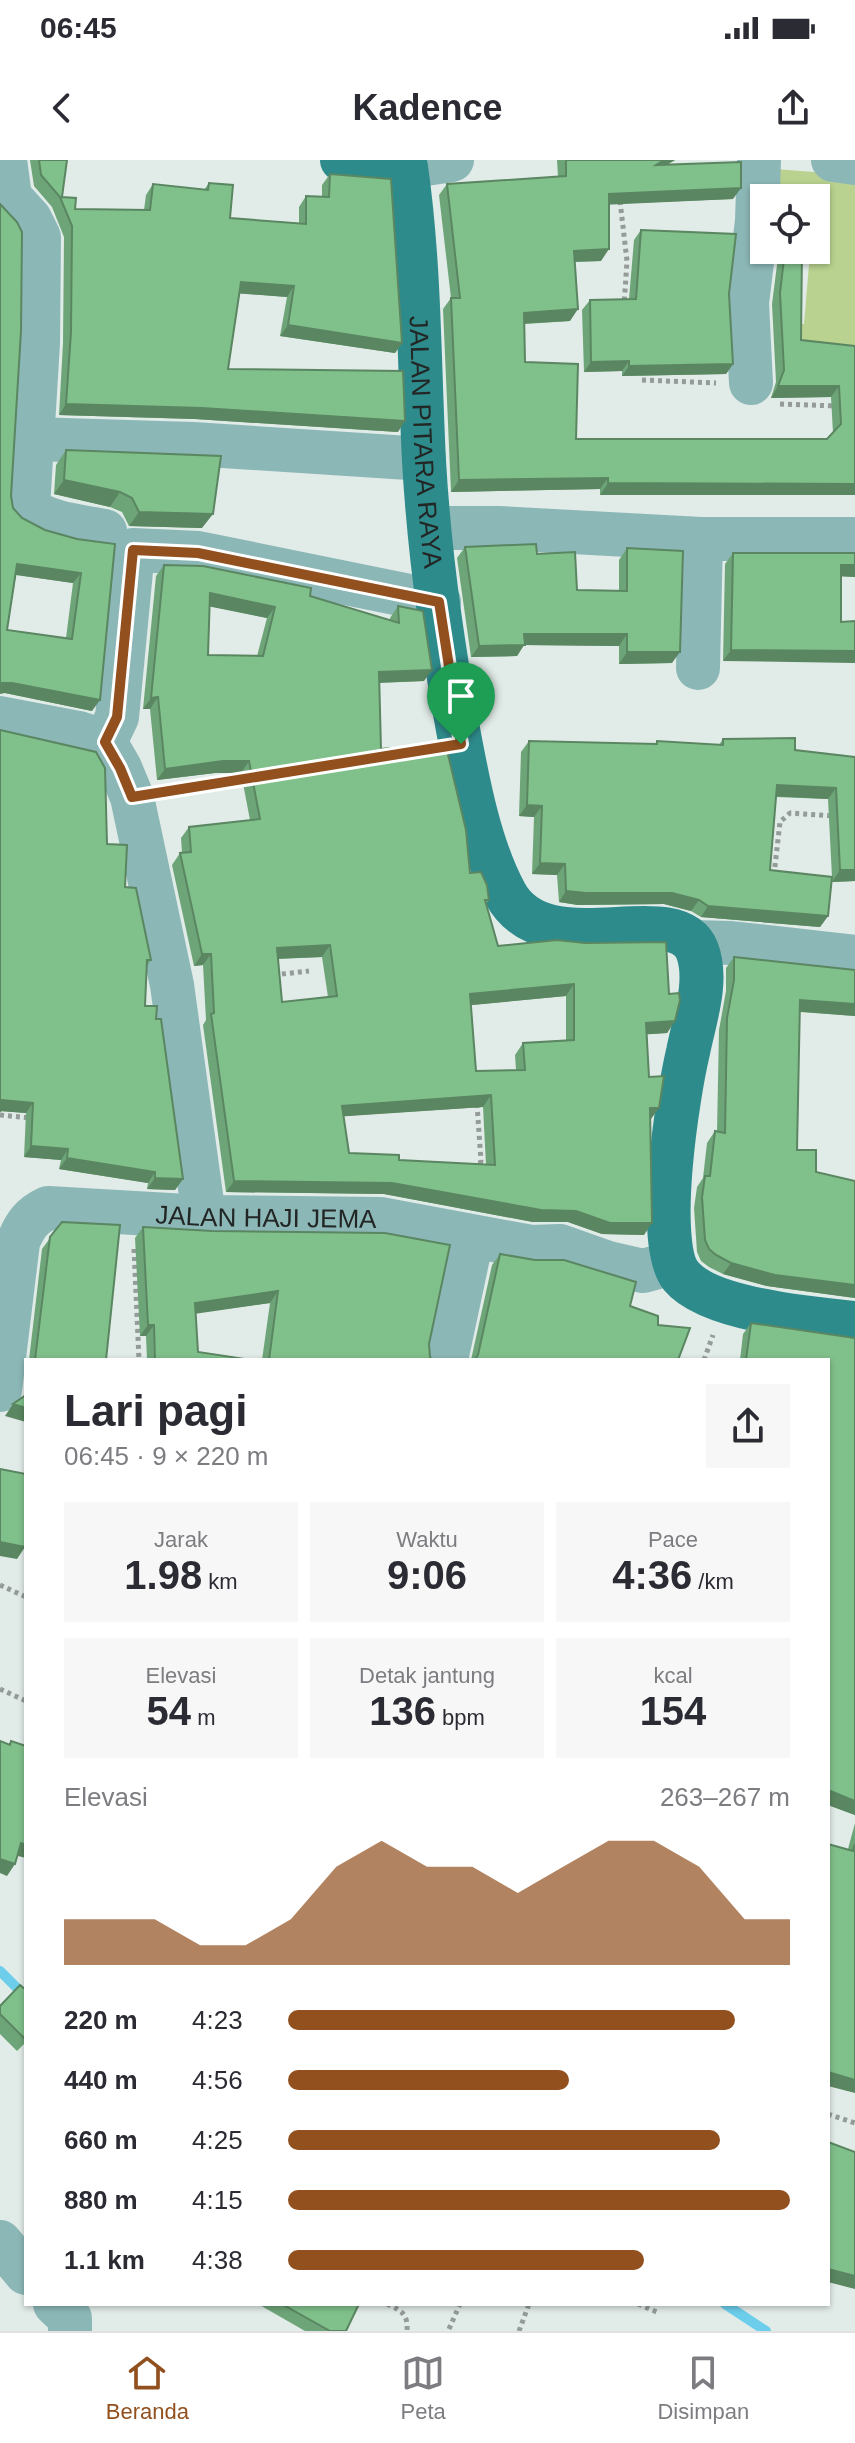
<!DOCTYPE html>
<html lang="id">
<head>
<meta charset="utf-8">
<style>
  :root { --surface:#fff; --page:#f7f7f7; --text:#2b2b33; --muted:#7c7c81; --line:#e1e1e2; --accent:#92501e }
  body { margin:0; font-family:Helvetica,sans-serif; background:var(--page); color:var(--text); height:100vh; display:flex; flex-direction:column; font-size:30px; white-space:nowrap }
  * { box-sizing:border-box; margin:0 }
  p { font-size:26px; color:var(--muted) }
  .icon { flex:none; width:44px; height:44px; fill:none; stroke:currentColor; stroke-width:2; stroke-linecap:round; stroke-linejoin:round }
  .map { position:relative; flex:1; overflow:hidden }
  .side { position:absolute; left:24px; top:1198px; width:806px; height:948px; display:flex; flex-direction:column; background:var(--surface); border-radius:0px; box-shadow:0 2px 6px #0004 }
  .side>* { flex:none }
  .tools { position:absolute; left:750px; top:24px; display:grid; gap:16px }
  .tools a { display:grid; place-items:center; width:80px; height:80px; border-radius:0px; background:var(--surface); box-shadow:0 2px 6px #0004; font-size:40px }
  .pin { position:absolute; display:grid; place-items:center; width:68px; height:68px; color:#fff; margin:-82px -34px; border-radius:50% 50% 50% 0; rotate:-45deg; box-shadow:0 0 8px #0007 }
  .pin .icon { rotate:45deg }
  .round { display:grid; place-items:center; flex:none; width:84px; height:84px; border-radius:0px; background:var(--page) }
  .head { display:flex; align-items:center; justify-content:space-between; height:136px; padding:0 40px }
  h1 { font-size:44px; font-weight:800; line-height:60px }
  .stats { display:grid; grid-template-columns:repeat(3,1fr); gap:12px; height:136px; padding:8px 40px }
  .stats div { display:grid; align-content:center; border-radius:0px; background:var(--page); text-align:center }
  .stats b { font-size:40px; font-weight:800 }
  .stats small { font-size:22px; font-weight:400 }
  .stats p { font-size:22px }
  .chart { height:224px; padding:16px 40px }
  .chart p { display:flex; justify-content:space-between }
  .chart svg { width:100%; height:144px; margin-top:8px; fill:var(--accent); opacity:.7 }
  ul { padding:0 40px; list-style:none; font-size:26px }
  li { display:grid; grid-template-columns:128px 96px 1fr; align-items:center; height:60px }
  li i { height:20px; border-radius:10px; background:var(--accent) }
  .status { display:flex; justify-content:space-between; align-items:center; height:56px; padding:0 40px; background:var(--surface); direction:ltr }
  .status svg { height:22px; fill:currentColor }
  header { display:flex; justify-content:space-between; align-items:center; height:104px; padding:0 40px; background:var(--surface); font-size:36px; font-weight:800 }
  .tabs { display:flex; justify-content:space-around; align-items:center; height:112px; border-top:2px solid var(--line); background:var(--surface); font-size:22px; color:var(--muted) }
  .tabs a { display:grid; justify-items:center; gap:4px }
  .tabs .on { color:var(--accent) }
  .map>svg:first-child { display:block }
  .green { fill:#b9d28f }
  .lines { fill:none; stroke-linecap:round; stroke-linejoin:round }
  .stream { stroke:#6cceeb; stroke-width:10 }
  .path { stroke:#949b98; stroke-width:5; stroke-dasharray:4 4; stroke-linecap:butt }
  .minor { stroke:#8cb7b7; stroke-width:44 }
  .major { stroke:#2e8b8c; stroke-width:44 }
  .wall { fill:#6ea578; fill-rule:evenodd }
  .shaded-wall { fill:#5a8661 }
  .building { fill:#80c08b; stroke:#5a8661; stroke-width:2; fill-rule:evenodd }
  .route-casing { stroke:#fff; stroke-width:16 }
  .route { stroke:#92501e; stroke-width:10 }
  .labels { text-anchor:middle; stroke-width:6; stroke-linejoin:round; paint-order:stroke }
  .street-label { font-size:26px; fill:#222624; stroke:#e1ebe7 }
</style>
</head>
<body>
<div class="status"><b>06:45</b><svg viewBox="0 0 49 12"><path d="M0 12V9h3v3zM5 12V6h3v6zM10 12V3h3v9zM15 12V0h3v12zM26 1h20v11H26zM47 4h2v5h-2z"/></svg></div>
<header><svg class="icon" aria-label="back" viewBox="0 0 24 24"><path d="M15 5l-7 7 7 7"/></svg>Kadence<svg class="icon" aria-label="share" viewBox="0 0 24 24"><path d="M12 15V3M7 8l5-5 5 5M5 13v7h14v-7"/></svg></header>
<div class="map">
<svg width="855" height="2171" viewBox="0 0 855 2171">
  <rect width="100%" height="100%" fill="#e1ebe7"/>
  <path class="green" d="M774,9L855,15V190L796,185L798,164H804L810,93L768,90H816V38H772Z"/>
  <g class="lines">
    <path class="stream" d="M0,1811L26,1837
      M725,2144L766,2171"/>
    <path class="path" d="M620,41L627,101L624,146
      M642,220L716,223
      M780,244L838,246
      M166,632L247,619
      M774,715L780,662L790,653L833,656
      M274,815L309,811
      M477,944L481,1001L478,1008
      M0,955L31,958
      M134,1089L139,1200
      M704,1200L713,1175
      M0,1425L26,1437
      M0,1529L26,1541
      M828,1954L855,1963
      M387,2144C402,2151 408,2154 407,2171
      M638,2144L659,2153
      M449,2169L460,2144
      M519,2171L529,2144"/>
    <g class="minor">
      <path d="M5,0L10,37L30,59L39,77L38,183L28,348C49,364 79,366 105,371"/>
      <path d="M405,0L406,7L452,0"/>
      <path d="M833,0L855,3"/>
      <path d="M751,223L747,143L757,61L759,0"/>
      <path d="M32,279L193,284L424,299"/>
      <path d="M430,368H498L701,379H855"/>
      <path d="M698,508L701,379"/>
      <path d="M0,558L79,573L105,582L120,608L132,637L172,825L204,1057"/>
      <path d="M105,582L117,557L133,390L198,393L439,442"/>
      <path d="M693,782L731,783L855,797"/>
      <path d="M446,1200L472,1078"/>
      <path id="s1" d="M0,1230L18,1082C25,1065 31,1056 48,1048L204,1057L380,1059L531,1087L560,1086L608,1103L643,1111L672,1103"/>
      <path d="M0,2082L26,2113"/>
      <path d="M55,2144L70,2158V2171"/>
    </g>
    <path class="major" id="s2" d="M342,0L406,7C420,105 419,203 424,301C429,388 441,477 457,564C467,618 479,685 505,733C544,808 674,736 697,790C709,821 694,861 688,892C678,934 654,1084 681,1116C709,1150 811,1159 855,1163"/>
  </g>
  <path class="wall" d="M30,0H67L62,37L75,49L144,50L146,35L153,24L204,30L209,23L230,58L299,63V47L306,36L322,37V25L330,14L402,183L395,193L280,176L287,137L239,133L228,209L398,272L195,259L59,255L63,183L64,77L52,47L34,26Z
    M557,0H675L668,4L733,39L609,44L601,101L574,102L570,161L525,164V202L576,279H827L833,273L831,237L771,238L776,222L772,144L778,97L782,90H802L801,180L855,186V335H600V329L451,332L443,149L451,138L439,35L447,24L558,17Z
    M641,70L729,134L733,204L726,214L622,216V211L584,212L582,150L590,140L629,139L634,80Z
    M66,290L202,368L129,366L122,352L110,347L54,334L56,305Z
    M11,336L13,348L22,358L45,370L77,379L92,551L5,533ZM16,415L73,423L66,478L7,470Z
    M465,387L537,394L577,430H619V400L627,388L672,503L619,504V486L524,485L517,496L471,497L457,398Z
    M733,393H855V417L841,416L723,501L725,404Z
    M164,405L310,436L390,461V458L398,446L424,521L379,523L381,589L390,593L489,740L486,744L498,786L669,834L675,861L667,873L647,874L651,959L644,1075L602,1074L568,1062H533L384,1034L226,1032L203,865L206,860L203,805L194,806L172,705L180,693H182L181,678L189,667L250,660L241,613H215L157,620L150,549H143L156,416ZM210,446L267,458L257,496L208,495ZM322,797L328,837L282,842L278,799ZM566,836V880L523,883L515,895L516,910L476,911L471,845ZM483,947L486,1005L399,1000L349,993L343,956Z
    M723,579L795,590L855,597V721L832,722V718L828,756L820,767L701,757L691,751L664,744L578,745L559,742L557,715L532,714L534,657L519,656L521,592L529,581L655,584L657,581L719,585ZM776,637L828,639L832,717L770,710Z
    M107,684L125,727L151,800L147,806L145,846L156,859L183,1019L175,1030L147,1029L148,1023L59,1009L61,1000L24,997L26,953L0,951Z
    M734,797L855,810V856L800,852L797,990L816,1012L855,1021V1138L767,1126L723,1114L709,1107L701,1101L697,1092L694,1048L697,1027L703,1018L707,983L715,971L717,972L719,870L726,831V808Z
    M62,1062L106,1200H29L42,1089Z
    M143,1067L429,1184L430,1197L432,1200H262L270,1143L195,1153L198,1192L251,1200H147L146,1176H140L135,1078Z
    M500,1094L630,1146L658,1165L678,1200H471L492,1105Z
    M751,1163L855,1178V1655L828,1645V1200H740L743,1174Z
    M855,1663V1933L848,1689Z
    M26,1830V1882L17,1891L0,1874V1846Z
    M258,2144H359L346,2171H305Z"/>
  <path class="shaded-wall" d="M664,0H675L648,16L656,5Z
    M741,28L733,39L601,45L609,34Z
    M609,89L601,101L566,102L574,91Z
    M241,122L294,126L287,137L233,133Z
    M578,149L570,161L516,164L524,153Z
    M288,165L402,183L395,193L280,176Z
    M629,201L622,211L584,212L591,202Z
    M733,204L726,214L622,216L629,206Z
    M778,226H839L831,237L771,238Z
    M66,244L202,248L405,261L398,272L195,259L59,255Z
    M608,318L600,329L451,332L459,320Z
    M64,320L120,332L110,347L54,334Z
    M608,323L855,324V335H600Z
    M139,352L213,354L202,368L129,366Z
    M17,404L81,413L73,423L10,414Z
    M841,405H855V417L834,416Z
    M210,433L275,447L267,458L202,445Z
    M524,474H627L619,486L524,485L517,496L471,497L479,486Z
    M731,490L855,491V503L723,501Z
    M627,492H680L672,503L619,504Z
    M432,510L424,521L371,523L379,512Z
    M0,523H12L100,540L92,551L5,533L0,534Z
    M158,537L150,549H143L151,538Z
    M223,601H249L241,613H215L157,620L165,609Z
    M777,625L836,628L828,639L769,636Z
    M527,645L542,646L534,657L519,656Z
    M540,703L565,704L557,715L532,714Z
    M840,710H855V721L832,722Z
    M566,731L672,733L699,740L691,751L664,744L578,745L559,742Z
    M708,746L828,756L820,767L701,757Z
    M330,785L322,797L269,799L277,788Z
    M202,794H211L203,805L194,806Z
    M574,824L566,836L462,846L470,834Z
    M800,840L855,844V856L792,851Z
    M675,861L667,873L638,875L646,863Z
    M491,935L483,947L334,957L342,946Z
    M2,940L33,943L26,953L0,951Z
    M650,948H659L651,959Z
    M31,986L68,989L61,1000L24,997Z
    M67,998L155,1012L148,1023L59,1009Z
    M155,1018L183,1019L175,1030L147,1029Z
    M234,1021L392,1023L652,1063L644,1075L602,1074L568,1062H533L384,1034L226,1032Z
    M731,1103L855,1125V1138L767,1126L723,1114Z
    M278,1131L270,1143L187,1155L195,1143Z
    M148,1165H154L146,1176H140Z
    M13,1244L26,1248V1262L5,1256Z
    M0,1382L25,1387L17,1399L0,1396Z
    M828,1630L855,1641V1655L828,1645Z
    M21,1683L26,1685V1698L14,1695Z
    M0,1699L15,1704L7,1716L0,1713Z
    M828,1912L855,1920V1933L828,1926Z
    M828,2109L855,2116V2129L828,2122Z"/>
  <path class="building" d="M39,0H67L62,37L76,38L75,49L150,50L153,24L208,30L209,23L233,25L230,58L306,64V36L329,37L330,14L391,19L402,183L288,165L294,126L241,122L228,209L403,211L405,261L202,248L66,244L71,172L72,66L60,37L41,15Z
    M566,0H664L656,5L741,2V28L609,34V89L574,91L578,149L524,153L525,202L578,204L576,279H827L841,264L839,226H778L784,210L780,133L785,90H802L801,180L855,186V324L608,323V318L459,320L451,138H460L447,24L566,16Z
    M0,44L17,62L22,72L21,171L11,336L13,348L22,358L45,370L77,379L115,384L100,540L12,523H0ZM17,404L81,413L72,479L7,470Z
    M641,70L736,74L729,134L733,204L629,206V201L591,202L590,140L636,139Z
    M66,290L221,296L213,354L139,352L132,338L120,332L64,320Z
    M536,384L537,394L575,392L577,430L627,431V388L683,391L680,492H627V474H524L525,485L479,486L465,387Z
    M733,393H855V405H841V462L855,461V491L731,490Z
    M164,405L203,406L311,428L310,436L399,463L398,446L423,451L432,510L379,512L381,589L389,588L390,593L445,582L466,670L470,713L481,712L487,725L489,740H485L498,786L557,780L585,783L666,782L669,834L679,833L680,840L675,861L646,863L649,917L664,916L659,948H650L652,1063H610L576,1051L541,1050L392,1023L234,1021L211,854L214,853L211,794H202L180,693L191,692L189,667L260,659L249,601H223L165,609L158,537L151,538ZM210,433L275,447L263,496L208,495ZM330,785L337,836L282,842L277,788ZM574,824V880L523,883L525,910L476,911L470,834ZM491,935L495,1005L399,1000V995L349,993L342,946Z
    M0,570L96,592L105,608L107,684L127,685L125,727L136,728L151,800H147L145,846H157L156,859H161L183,1019L155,1018V1012L67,998L68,989L31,986L33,943L2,940L0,952Z
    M795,578V590L855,597V710H840L836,628L777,625L770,710L832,717L828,756L708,746L699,740L672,733H586L566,731L565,704L540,703L542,646L527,645L529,581L657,584V581L723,585V579Z
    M734,797L855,810V844L800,840L797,990H816V1012L855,1021V1125L775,1115L731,1103L716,1095L709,1089L705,1080L702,1037L705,1016H710L715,971L725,973L727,858L734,820Z
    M62,1062L120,1065L106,1200H35L50,1077Z
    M143,1067L212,1071L385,1073L450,1085L429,1184L430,1197L432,1200H269L278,1131L195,1143L198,1192L251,1200H155L154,1165H148Z
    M500,1094L535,1100H564L636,1122L630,1146L658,1156V1165L690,1168L678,1200H475L478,1195Z
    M751,1163L855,1178V1641L828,1630V1200H746Z
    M26,1235V1248L13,1244Z
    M0,1309L26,1314L25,1387L0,1382Z
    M0,1581L10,1585L11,1581L26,1586V1685L21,1683L15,1704L0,1699Z
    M828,1684L853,1691L855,1684V1920L828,1912Z
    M20,1825L26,1830L25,1879L0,1854V1846Z
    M828,1982L855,1992V2116L828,2109Z
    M282,2144H359L346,2171H330Z"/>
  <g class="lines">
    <g class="route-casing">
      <path id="route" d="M133,390L198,393L439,442L461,584L132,637L120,608L105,582L117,557Z"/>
    </g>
    <use href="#route" class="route"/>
  </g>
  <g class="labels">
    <g class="street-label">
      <text dy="9" stroke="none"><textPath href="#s2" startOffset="340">JALAN PITARA RAYA</textPath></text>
      <text dy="9" stroke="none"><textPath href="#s1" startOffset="414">JALAN HAJI JEMA</textPath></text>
    </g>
  </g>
</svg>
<div class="tools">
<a><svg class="icon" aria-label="locate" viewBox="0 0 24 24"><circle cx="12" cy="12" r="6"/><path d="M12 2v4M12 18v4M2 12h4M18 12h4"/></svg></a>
</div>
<div class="pin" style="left:461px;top:584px;background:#1e9e55"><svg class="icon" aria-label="arrive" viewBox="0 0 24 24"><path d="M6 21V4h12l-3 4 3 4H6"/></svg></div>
<section class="side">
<div class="head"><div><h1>Lari pagi</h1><p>06:45 · 9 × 220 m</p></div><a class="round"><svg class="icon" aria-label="share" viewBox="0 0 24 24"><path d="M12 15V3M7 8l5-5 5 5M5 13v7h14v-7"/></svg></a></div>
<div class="stats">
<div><p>Jarak</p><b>1.98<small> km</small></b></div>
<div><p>Waktu</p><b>9:06</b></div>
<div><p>Pace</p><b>4:36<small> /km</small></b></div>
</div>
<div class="stats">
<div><p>Elevasi</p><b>54<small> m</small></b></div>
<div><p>Detak jantung</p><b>136<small> bpm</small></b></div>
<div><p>kcal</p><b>154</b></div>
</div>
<div class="chart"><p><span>Elevasi</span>263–267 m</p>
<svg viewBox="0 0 160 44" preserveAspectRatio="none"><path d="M0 44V30L10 30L20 30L30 38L40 38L50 30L60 14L70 6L80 14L90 14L100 22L110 14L120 6L130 6L140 14L150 30L160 30V44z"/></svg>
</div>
<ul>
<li><b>220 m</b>4:23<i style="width:89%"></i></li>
<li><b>440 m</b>4:56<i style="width:56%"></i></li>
<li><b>660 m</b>4:25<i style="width:86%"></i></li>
<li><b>880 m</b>4:15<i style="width:100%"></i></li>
<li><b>1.1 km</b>4:38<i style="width:71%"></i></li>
</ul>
</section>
</div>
<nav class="tabs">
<a class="on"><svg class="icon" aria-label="home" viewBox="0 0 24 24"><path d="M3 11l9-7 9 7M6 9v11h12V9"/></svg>Beranda</a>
<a><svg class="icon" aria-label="map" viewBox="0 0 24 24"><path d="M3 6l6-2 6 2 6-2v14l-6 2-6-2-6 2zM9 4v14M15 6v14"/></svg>Peta</a>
<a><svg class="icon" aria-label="saved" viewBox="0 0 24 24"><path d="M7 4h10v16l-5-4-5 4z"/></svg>Disimpan</a>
</nav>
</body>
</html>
